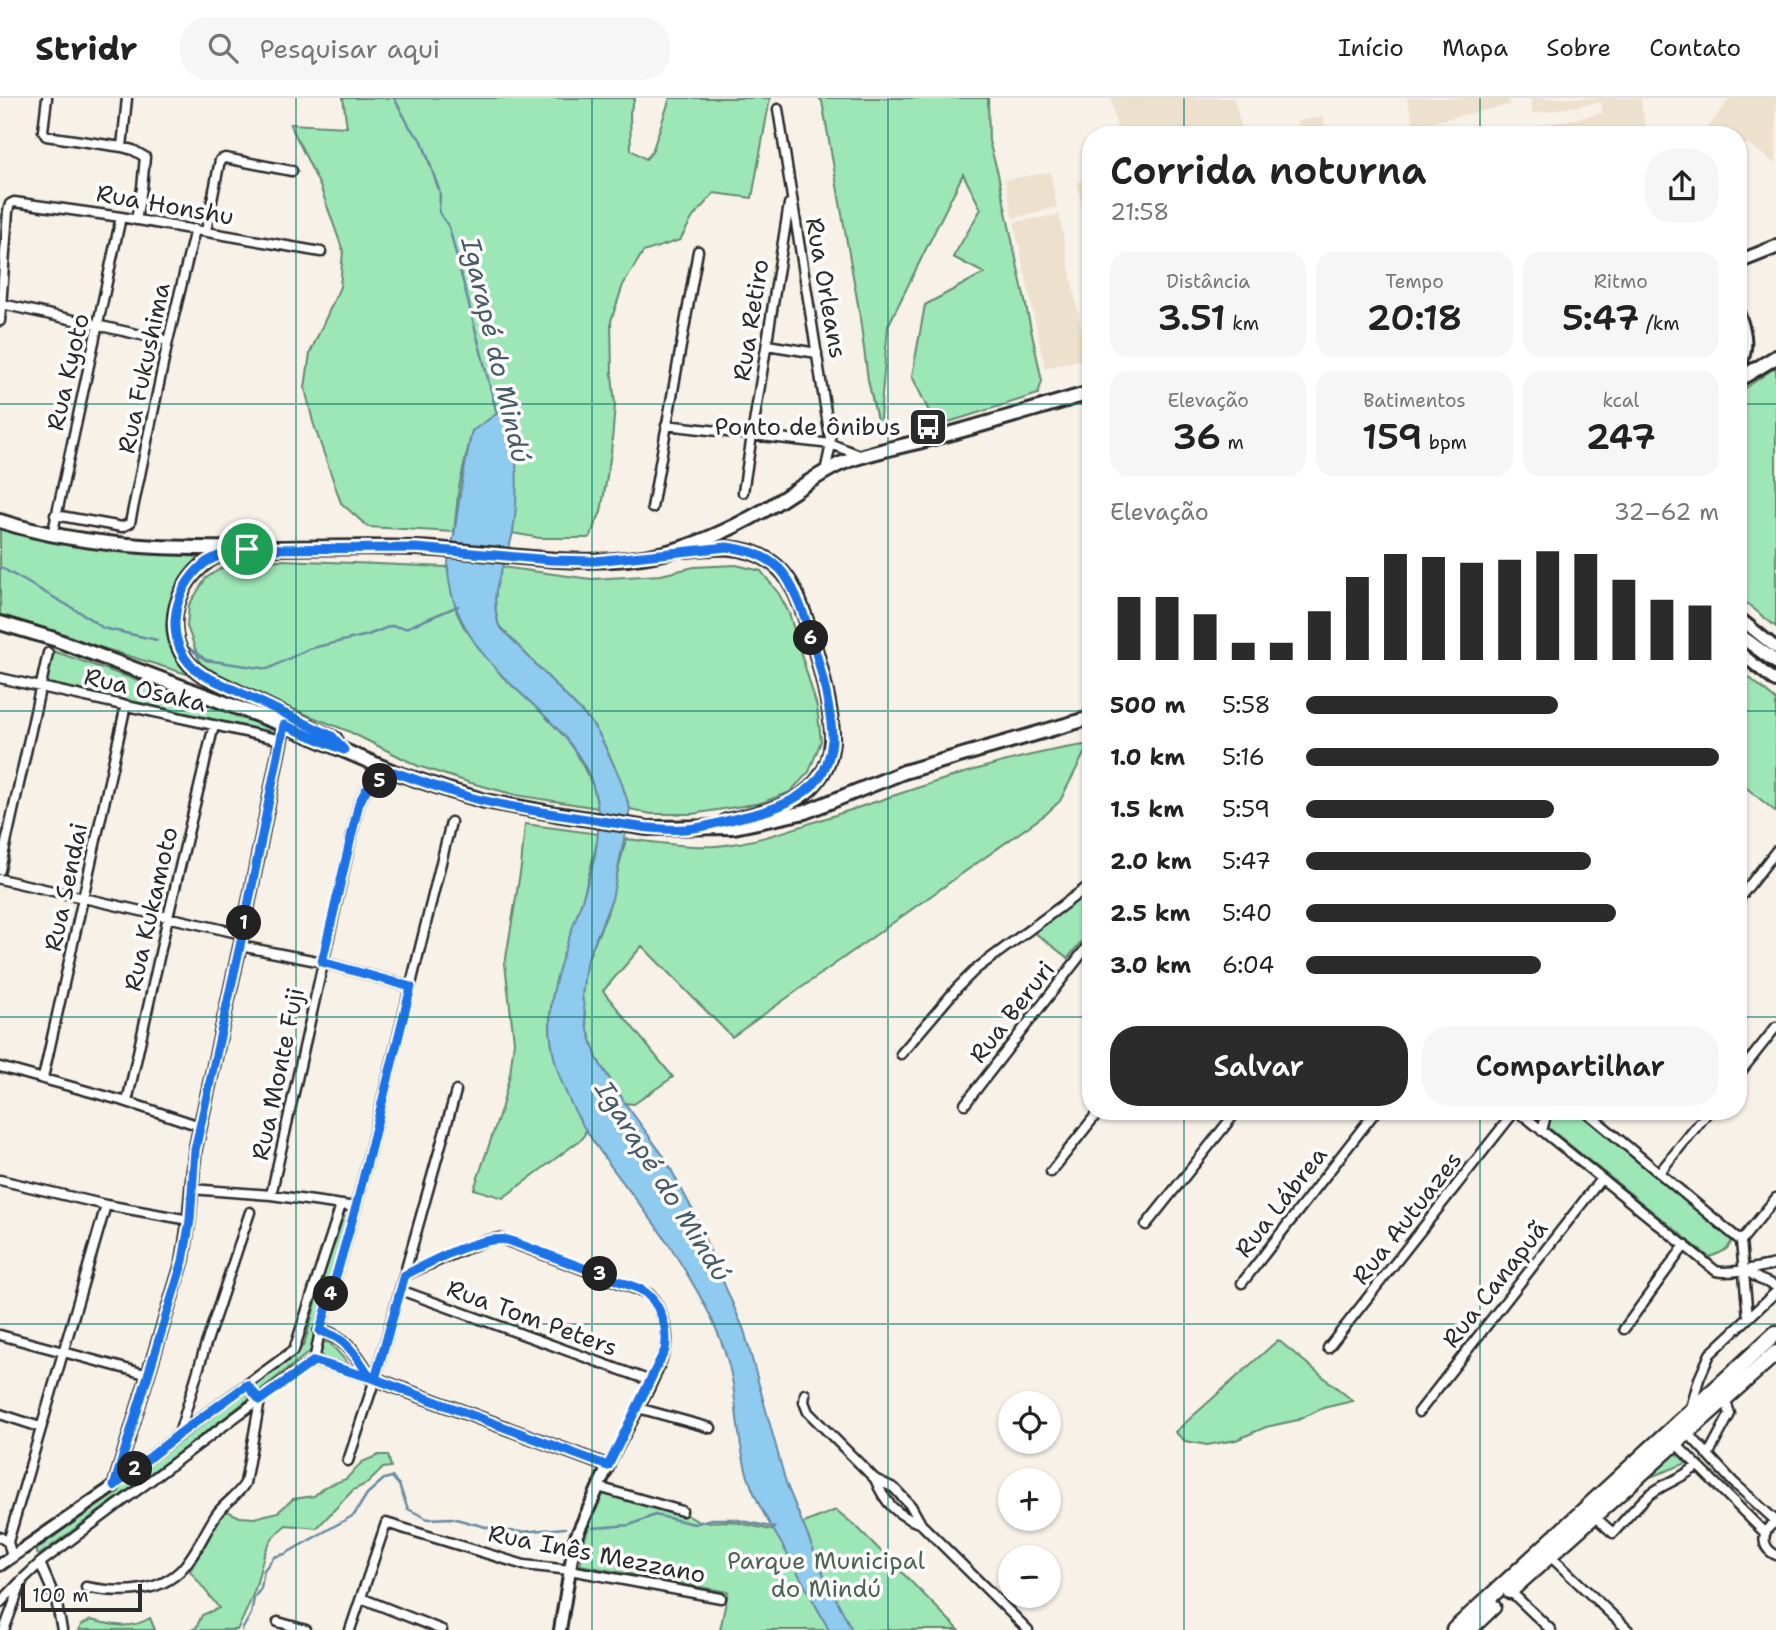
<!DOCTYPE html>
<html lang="pt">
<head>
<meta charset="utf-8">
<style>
  :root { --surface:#fff; --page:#f6f6f6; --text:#222; --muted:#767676; --line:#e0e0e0; --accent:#2b2b2b }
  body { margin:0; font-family:"Shantell Sans",sans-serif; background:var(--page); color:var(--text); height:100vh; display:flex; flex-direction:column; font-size:26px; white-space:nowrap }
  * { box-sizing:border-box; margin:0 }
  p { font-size:23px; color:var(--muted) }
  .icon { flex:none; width:38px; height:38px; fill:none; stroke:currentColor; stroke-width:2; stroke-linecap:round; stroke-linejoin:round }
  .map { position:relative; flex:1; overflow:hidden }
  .side { position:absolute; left:1082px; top:28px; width:665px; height:994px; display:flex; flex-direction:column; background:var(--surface); border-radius:28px; box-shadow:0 2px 5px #0004 }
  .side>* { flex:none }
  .fabs { position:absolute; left:998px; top:1293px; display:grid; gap:14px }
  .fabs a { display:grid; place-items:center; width:63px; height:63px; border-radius:50%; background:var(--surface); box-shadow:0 2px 5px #0004; font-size:35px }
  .scale { position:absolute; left:21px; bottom:18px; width:121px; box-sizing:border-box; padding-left:7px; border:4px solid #2b2b2b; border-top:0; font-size:19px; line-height:24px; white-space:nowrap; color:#2b2b2b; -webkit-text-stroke:5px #fff; paint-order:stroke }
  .pin { position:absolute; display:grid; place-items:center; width:60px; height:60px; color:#fff; margin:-30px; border:4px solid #fff; border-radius:50%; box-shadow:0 2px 7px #0007 }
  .km { position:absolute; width:35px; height:35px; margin:-18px; border-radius:50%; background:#222; color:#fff; font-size:19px; line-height:35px; text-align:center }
  .round { display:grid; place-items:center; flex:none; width:74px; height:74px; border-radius:28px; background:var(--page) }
  .summary { display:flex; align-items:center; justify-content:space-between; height:119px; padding:0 28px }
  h1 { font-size:38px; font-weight:600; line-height:52px }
  .figures { display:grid; grid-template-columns:repeat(3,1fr); gap:10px; height:119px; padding:7px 28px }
  .figures div { display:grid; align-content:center; border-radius:18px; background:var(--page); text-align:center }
  .figures b { font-size:35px; font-weight:600 }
  .figures small { font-size:19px; font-weight:400 }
  .figures p { font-size:19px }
  .chart { height:196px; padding:14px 28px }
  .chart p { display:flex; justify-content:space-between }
  .chart svg { width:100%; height:126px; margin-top:7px; stroke:var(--accent); stroke-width:6 }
  .primary-button { display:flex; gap:14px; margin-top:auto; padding:14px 28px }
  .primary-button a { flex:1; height:80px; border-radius:28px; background:var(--accent); color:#fff; font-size:28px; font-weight:600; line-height:80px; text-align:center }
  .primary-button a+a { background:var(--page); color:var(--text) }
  ul { padding:0 28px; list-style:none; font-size:23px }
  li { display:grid; grid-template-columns:112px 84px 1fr; align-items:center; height:52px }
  li i { height:18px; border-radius:9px; background:var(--accent) }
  header { display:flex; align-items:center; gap:42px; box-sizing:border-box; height:98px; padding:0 35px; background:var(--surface); border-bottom:2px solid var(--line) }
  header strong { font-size:33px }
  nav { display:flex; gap:38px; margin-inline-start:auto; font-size:24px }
  .search { width:490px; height:63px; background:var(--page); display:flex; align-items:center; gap:18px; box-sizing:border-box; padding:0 24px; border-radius:28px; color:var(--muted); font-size:26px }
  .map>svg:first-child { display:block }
  .built { fill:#ede0cc }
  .green { fill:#9de6b5; stroke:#648870; stroke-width:2 }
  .water { fill:#8fcaef; stroke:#678aa1; stroke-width:2 }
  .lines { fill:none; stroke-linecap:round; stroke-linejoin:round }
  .stream { stroke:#678aa1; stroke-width:2.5 }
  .minor-casing { stroke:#2b2b2b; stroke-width:13 }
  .tertiary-casing { stroke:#2b2b2b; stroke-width:16 }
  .secondary-casing { stroke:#2b2b2b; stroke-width:18 }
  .primary-casing { stroke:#2b2b2b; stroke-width:19 }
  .minor { stroke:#fff; stroke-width:8 }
  .tertiary { stroke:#fff; stroke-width:10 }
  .secondary { stroke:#fff; stroke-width:12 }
  .primary { stroke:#fff; stroke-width:14 }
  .route-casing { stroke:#fff; stroke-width:14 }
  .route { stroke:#1a73e8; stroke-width:9 }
  .grid { fill:none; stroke:#0f766e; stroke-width:2; stroke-opacity:0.55 }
  .labels { text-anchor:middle; stroke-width:7; stroke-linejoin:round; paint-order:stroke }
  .street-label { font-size:24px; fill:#2b2b2b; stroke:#fff }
  .poi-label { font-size:24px; fill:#2b2b2b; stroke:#fff; text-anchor:end }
  .park-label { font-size:24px; fill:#4d6354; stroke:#fff }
  .water-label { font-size:26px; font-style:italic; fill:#495b66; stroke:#fff }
</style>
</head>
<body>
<header>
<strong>Stridr</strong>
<div class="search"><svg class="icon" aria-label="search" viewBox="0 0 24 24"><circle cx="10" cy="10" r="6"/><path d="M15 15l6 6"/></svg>Pesquisar aqui</div>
<nav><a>Início</a><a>Mapa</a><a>Sobre</a><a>Contato</a></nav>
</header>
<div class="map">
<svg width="1776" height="1532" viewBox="0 0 1776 1532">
  <rect width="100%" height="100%" fill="#f7f1e8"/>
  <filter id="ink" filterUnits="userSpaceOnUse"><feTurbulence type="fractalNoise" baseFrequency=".0143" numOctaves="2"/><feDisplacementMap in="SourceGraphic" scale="14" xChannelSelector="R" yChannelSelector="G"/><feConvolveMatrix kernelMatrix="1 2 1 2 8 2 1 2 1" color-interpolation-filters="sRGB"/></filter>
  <g filter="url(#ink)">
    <path class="built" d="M1111,0H1234L1243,37H1118Z
      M1407,0H1508L1510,7L1414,28Z
      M1530,0H1640L1647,37H1539L1538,28L1603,15L1600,4L1533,16Z
      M1730,0H1776V66L1747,45L1738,54V37H1712L1706,32Z
      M1323,19L1326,37H1300L1297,23Z
      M1050,74L1057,109L1013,120L1005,82Z
      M1090,81V148L1077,84Z
      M1059,117L1087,260L1045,270L1014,124Z"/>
    <path class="green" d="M343,0H635L630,14L631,52L646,61L652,54L670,0H770L752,100L714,95L693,119L680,142L643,154L623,187L611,223L612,276L615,307L611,355L601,414L589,440H540L512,435L515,362L472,333L459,389L454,434L368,429L341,405L313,324L305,290L310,255L340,189L343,153L320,88L290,26L347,29Z
      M819,0H988L989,43L998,76L1042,283L1038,296L936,328L912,278L925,207L984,175L953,159L981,111L963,76L888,228L879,331L868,282L859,212L822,3Z
      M1776,269V529L1738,498V295Z
      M0,430L93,451L200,459C163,490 158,540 190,577L0,518Z
      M282,462L447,469L457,515L464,529L502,578L539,612L572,646L593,688L598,710L516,697L471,685L418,668L348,633L272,603L201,567L187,528L189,507L206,480L231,464Z
      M736,467L761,473L779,496L789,515L817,609L821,643L809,674L790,694L761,705L692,716H651L630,711C620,680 609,651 591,624L499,528C493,507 494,490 502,469L591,481L661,477L694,469Z
      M53,553L277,631L276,635L45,584Z
      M1738,570L1776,602V714L1738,683Z
      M1084,647L1087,650L1060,703L1046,716L732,939L642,848L603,893L673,979L634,1006L625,1005L597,961L587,929L582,898L586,865L607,816L626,741C655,744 687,750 716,748C755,745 792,731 829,719C910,693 1000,659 1084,647Z
      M525,726L599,736C593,761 587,786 580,810C567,853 545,895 551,941C555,974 571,1004 586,1032L583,1040L503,1100L474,1091L501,1012L510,976L514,943L505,866L521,769Z
      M1090,792V833L1068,860L1035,835Z
      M1551,1013H1578L1733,1139C1730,1152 1721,1155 1709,1159L1549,1030V1017Z
      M340,1119H348L318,1226L319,1245L329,1244L355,1273C334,1267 327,1269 316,1249L184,1351L39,1457L36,1455V1452L282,1267L304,1247Z
      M1278,1242L1353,1303L1323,1310L1298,1322L1266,1329L1236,1342L1207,1347L1185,1343L1175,1334Z
      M1674,1353L1687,1365L1645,1381Z
      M379,1357H388L391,1369L383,1370L368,1385L353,1392L317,1430L286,1427C262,1445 263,1465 255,1491C250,1505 244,1519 237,1532H191L196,1530L202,1517L219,1510L190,1473L225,1412L240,1419L254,1420L278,1414L293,1401L314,1398L324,1389L346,1381L362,1364Z
      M602,1392L685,1416L699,1424L731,1423L776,1433L804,1425L836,1412L859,1431L959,1532H720L728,1494L580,1467L585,1440Z
      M150,1520L155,1532H79L81,1527L91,1522C112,1527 131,1532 150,1520Z"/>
    <path class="water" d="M502,312C506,318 511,324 512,331C518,360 518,404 513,434C506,469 487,490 499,528L591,624L600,638L620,680L630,711L612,801L586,865L582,898L587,929L597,961L625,1005L665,1060L692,1111L712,1158L744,1232L786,1385L823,1475L852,1532H829C814,1504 799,1477 784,1450C769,1424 757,1407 748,1379C739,1348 737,1318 733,1286C725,1238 699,1194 673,1153C631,1086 561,1025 551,941C541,858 619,770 593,688C581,651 553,625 525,599C488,567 450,522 448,471C447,458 453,445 455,432C459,398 465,366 472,333Z"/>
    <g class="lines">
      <path class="stream" d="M394,0L411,31L422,43L440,95L439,114L449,129L497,316
        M0,469L83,516L103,530L157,542
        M185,547L206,562L268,571L308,551L368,537L391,528L406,530L458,508
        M593,1430L630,1427L655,1417L694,1426L711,1421H733L775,1430
        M242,1532L251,1516L254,1500L261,1490L264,1472L274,1459L285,1456L354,1417L367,1396L384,1381L392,1379L399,1387L408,1411L428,1421L452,1420L497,1432L521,1434L565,1430"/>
      <g class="minor-casing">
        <path id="minor" d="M47,0L43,33L46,38L122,49L133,52L145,59L142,90L136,122
          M778,11L831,346L825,374
          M122,49L127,0
          M206,133L220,62L225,60L292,73
          M2,206L168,243
          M0,223L8,113L10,106L14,104L121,119L321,154
          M767,247L817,255
          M666,327L831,346L862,358
          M743,394L789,106
          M652,410L698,153
          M55,417L122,429L130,425L168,243L195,131
          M52,438L121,119
          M0,580L281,642
          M0,772L48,555
          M0,781L242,836
          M1738,802L1776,753
          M240,848L322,864L411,889
          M901,956L957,890L976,871L1090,787
          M0,969L127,1004L200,1028
          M1738,977L1776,929
          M43,980L126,607
          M127,1004L168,819L214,627
          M965,1006L1090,845
          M1518,1013L1716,1173C1728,1177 1761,1169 1776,1166
          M1585,1013L1741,1143L1748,1219
          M1523,1018L1534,1013
          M1542,1033L1547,1013
          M1051,1074L1099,1013
          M1659,1075L1709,1013
          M0,1082L106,1107L189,1122
          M191,1091L271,1097L356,1109
          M271,1097L359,705L366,692L394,674
          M1146,1127L1237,1013
          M1741,1143L1776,1100
          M1744,1171L1759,1181L1776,1188
          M405,1177L484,1143L499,1140L649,1196C658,1204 667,1228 667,1240C667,1265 621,1343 608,1368
          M1242,1185L1376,1013
          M400,1192L651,1283
          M1624,1231L1685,1147
          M0,1237L149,1277
          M1328,1250L1515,1013
          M314,1263L370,1279
          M805,1296L804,1304L808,1314L875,1381L894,1390L911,1408L921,1426L1028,1532
          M638,1310L711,1330
          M1691,1310L1699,1281L1710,1256L1776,1194
          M1419,1314L1601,1081
          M0,1316L40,1329
          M1687,1334L1733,1384L1776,1423
          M179,1336L205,1249L250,1114
          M1675,1345L1765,1435
          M1708,1357L1730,1316L1725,1300
          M348,1363L375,1281L456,993
          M875,1381C885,1405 896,1417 921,1426
          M114,1388L179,1336L294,1252L341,1107
          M598,1389L682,1413
          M1594,1418L1613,1435C1625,1422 1636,1408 1649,1397C1664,1385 1684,1380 1698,1367
          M1776,1424C1761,1432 1760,1449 1776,1457
          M0,1439L8,1444L12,1458
          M8,1444L106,1107
          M1549,1457L1628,1532
          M40,1465L56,1502L62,1532
          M86,1489C117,1495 155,1497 180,1473C196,1457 204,1435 216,1417C224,1405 238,1398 245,1385L260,1302L247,1288
          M1510,1493L1551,1532
          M361,1500L442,1532
          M0,1505L20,1484
          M278,1524L306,1532
          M4,1532L23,1481L40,1465L293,1276L314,1263L320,1233L356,1109L451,724
          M350,1532L386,1425L524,1467L570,1472L721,1500"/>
      </g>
      <g class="tertiary-casing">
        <path id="tertiary" d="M1738,519L1776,550
          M1738,553L1776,584
          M320,1233C346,1238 357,1258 370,1279L375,1281L608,1368L575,1441L560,1532
          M0,1467L114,1388L183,1162L189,1122L195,1052L240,848L284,627"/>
      </g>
      <g class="secondary-casing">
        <path id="secondary" d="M1738,164L1776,149
          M1738,217C1746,236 1747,252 1738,270
          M1738,282L1776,259
          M0,423C130,465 281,445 416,450C498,453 582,474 664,455C697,447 733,430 763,413C789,398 813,379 840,366C866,355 894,350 922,343C978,329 1034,311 1090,295
          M686,452C714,449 743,446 768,462C780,469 790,482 795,494C810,526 834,610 832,644C831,657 826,672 817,683C796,710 757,716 726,723
          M230,453C176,467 151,545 203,577L335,641
          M0,525L54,541L284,627L394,674L448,692L485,703L556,716L647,730L734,729L805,714L904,674L1090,620
          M1738,536L1776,564"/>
      </g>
      <g class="primary-casing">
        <path id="primary" d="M1510,1493L1776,1255
          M1454,1532L1776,1235
          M1469,1532L1493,1509"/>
      </g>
      <use href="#minor" class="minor"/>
      <use href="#tertiary" class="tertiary"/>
      <use href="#secondary" class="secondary"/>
      <use href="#primary" class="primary"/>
    </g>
  </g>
  <g class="lines" filter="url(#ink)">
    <g class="route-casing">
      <path id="route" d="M247,451C232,453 218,456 205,465C170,492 161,551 203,577L332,638L344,652L284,627L240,848L195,1052L190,1122L183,1163L114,1388L179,1336L247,1287L260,1302L314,1263L375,1281L405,1177C431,1164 479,1137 508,1142L640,1191C660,1202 669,1231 665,1252L608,1368L375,1281L370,1279C357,1258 345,1238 320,1233L356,1109L411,889L322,864L359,705L366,692L394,674C424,684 454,696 485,703C523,712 562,717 601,723C628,727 658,733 686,731C703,730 721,724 738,720C766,714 793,706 814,686C825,675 831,657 832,642C833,607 804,496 780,471C765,457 746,451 727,449L595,463L551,462L416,450L247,451"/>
    </g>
    <use href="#route" class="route"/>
  </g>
  <path class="grid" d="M296,0V1532M592,0V1532M888,0V1532M1184,0V37M1480,0V37M0,306H1090M1738,306H1776M0,613H1090M1738,613H1776M0,919H1090M1738,919H1776M1184,1013V1532M1480,1013V1532M0,1226H1776"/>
  <defs>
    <g id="bus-square" transform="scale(2.0125)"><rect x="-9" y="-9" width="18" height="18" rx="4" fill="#2b2b2b" stroke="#fff"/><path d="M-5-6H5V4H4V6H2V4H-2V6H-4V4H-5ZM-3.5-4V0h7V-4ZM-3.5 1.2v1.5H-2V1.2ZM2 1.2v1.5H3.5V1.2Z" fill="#fff"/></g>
  </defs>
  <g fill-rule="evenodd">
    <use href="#bus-square" x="928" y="329"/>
  </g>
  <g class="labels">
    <g class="street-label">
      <text transform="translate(165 107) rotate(10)" y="8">Rua Honshu</text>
      <text transform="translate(826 190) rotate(80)" y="8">Rua Orleans</text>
      <text transform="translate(751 222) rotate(-81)" y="8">Rua Retiro</text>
      <text transform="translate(144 270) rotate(-78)" y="8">Rua Fukushima</text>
      <text transform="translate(68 274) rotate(-77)" y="8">Rua Kyoto</text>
      <text transform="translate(145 592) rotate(13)" y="8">Rua Osaka</text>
      <text transform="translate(66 789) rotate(-78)" y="8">Rua Sendai</text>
      <text transform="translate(151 811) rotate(-77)" y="8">Rua Kukamoto</text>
      <text transform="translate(1012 914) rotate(-52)" y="8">Rua Beruri</text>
      <text transform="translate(278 976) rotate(-78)" y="8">Rua Monte Fuji</text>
      <text transform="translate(1281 1104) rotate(-52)" y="8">Rua Lábrea</text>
      <text transform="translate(1407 1120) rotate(-52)" y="8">Rua Autuazes</text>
      <text transform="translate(1495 1186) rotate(-52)" y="8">Rua Canapuã</text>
      <text transform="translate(532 1220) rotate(20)" y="8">Rua Tom Peters</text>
      <text transform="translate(597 1456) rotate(11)" y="8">Rua Inês Mezzano</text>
    </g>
    <g class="poi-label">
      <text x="901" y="337">Ponto de ônibus</text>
    </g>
    <g class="park-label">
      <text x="826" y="1471">Parque Municipal<tspan x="826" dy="28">do Mindú</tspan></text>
    </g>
    <g class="water-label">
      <text transform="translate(496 252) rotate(77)" y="9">Igarapé do Mindú</text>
      <text transform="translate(663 1083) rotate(58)" y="9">Igarapé do Mindú</text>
    </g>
  </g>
</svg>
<div class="fabs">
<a><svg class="icon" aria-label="locate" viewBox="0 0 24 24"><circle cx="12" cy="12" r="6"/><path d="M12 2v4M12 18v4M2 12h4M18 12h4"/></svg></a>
<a>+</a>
<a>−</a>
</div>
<div class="scale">100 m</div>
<div class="pin" style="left:247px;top:451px;background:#1e9e55"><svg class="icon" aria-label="arrive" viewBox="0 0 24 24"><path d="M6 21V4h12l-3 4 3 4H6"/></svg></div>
<b class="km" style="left:244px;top:825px">1</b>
<b class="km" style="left:135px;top:1371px">2</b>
<b class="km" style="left:600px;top:1176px">3</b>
<b class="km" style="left:331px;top:1196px">4</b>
<b class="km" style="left:380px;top:683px">5</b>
<b class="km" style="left:811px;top:540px">6</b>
<section class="side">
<div class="summary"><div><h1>Corrida noturna</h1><p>21:58</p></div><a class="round"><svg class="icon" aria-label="share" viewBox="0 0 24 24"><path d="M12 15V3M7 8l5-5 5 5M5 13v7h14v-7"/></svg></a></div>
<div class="figures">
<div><p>Distância</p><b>3.51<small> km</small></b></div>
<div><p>Tempo</p><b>20:18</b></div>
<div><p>Ritmo</p><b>5:47<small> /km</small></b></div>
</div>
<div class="figures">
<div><p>Elevação</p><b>36<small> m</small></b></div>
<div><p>Batimentos</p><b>159<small> bpm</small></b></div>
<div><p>kcal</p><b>247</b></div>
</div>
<div class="chart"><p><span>Elevação</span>32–62 m</p>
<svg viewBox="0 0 160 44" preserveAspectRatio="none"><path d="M5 44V22M15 44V22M25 44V28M35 44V38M45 44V38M55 44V27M65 44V15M75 44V7M85 44V8M95 44V10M105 44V9M115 44V6M125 44V7M135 44V16M145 44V23M155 44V25"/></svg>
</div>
<ul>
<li><b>500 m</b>5:58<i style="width:61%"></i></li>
<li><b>1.0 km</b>5:16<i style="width:100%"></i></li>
<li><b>1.5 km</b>5:59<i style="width:60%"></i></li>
<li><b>2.0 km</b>5:47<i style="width:69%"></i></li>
<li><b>2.5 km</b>5:40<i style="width:75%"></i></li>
<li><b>3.0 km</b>6:04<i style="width:57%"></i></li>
</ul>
<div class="primary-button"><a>Salvar</a><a>Compartilhar</a></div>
</section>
</div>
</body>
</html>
